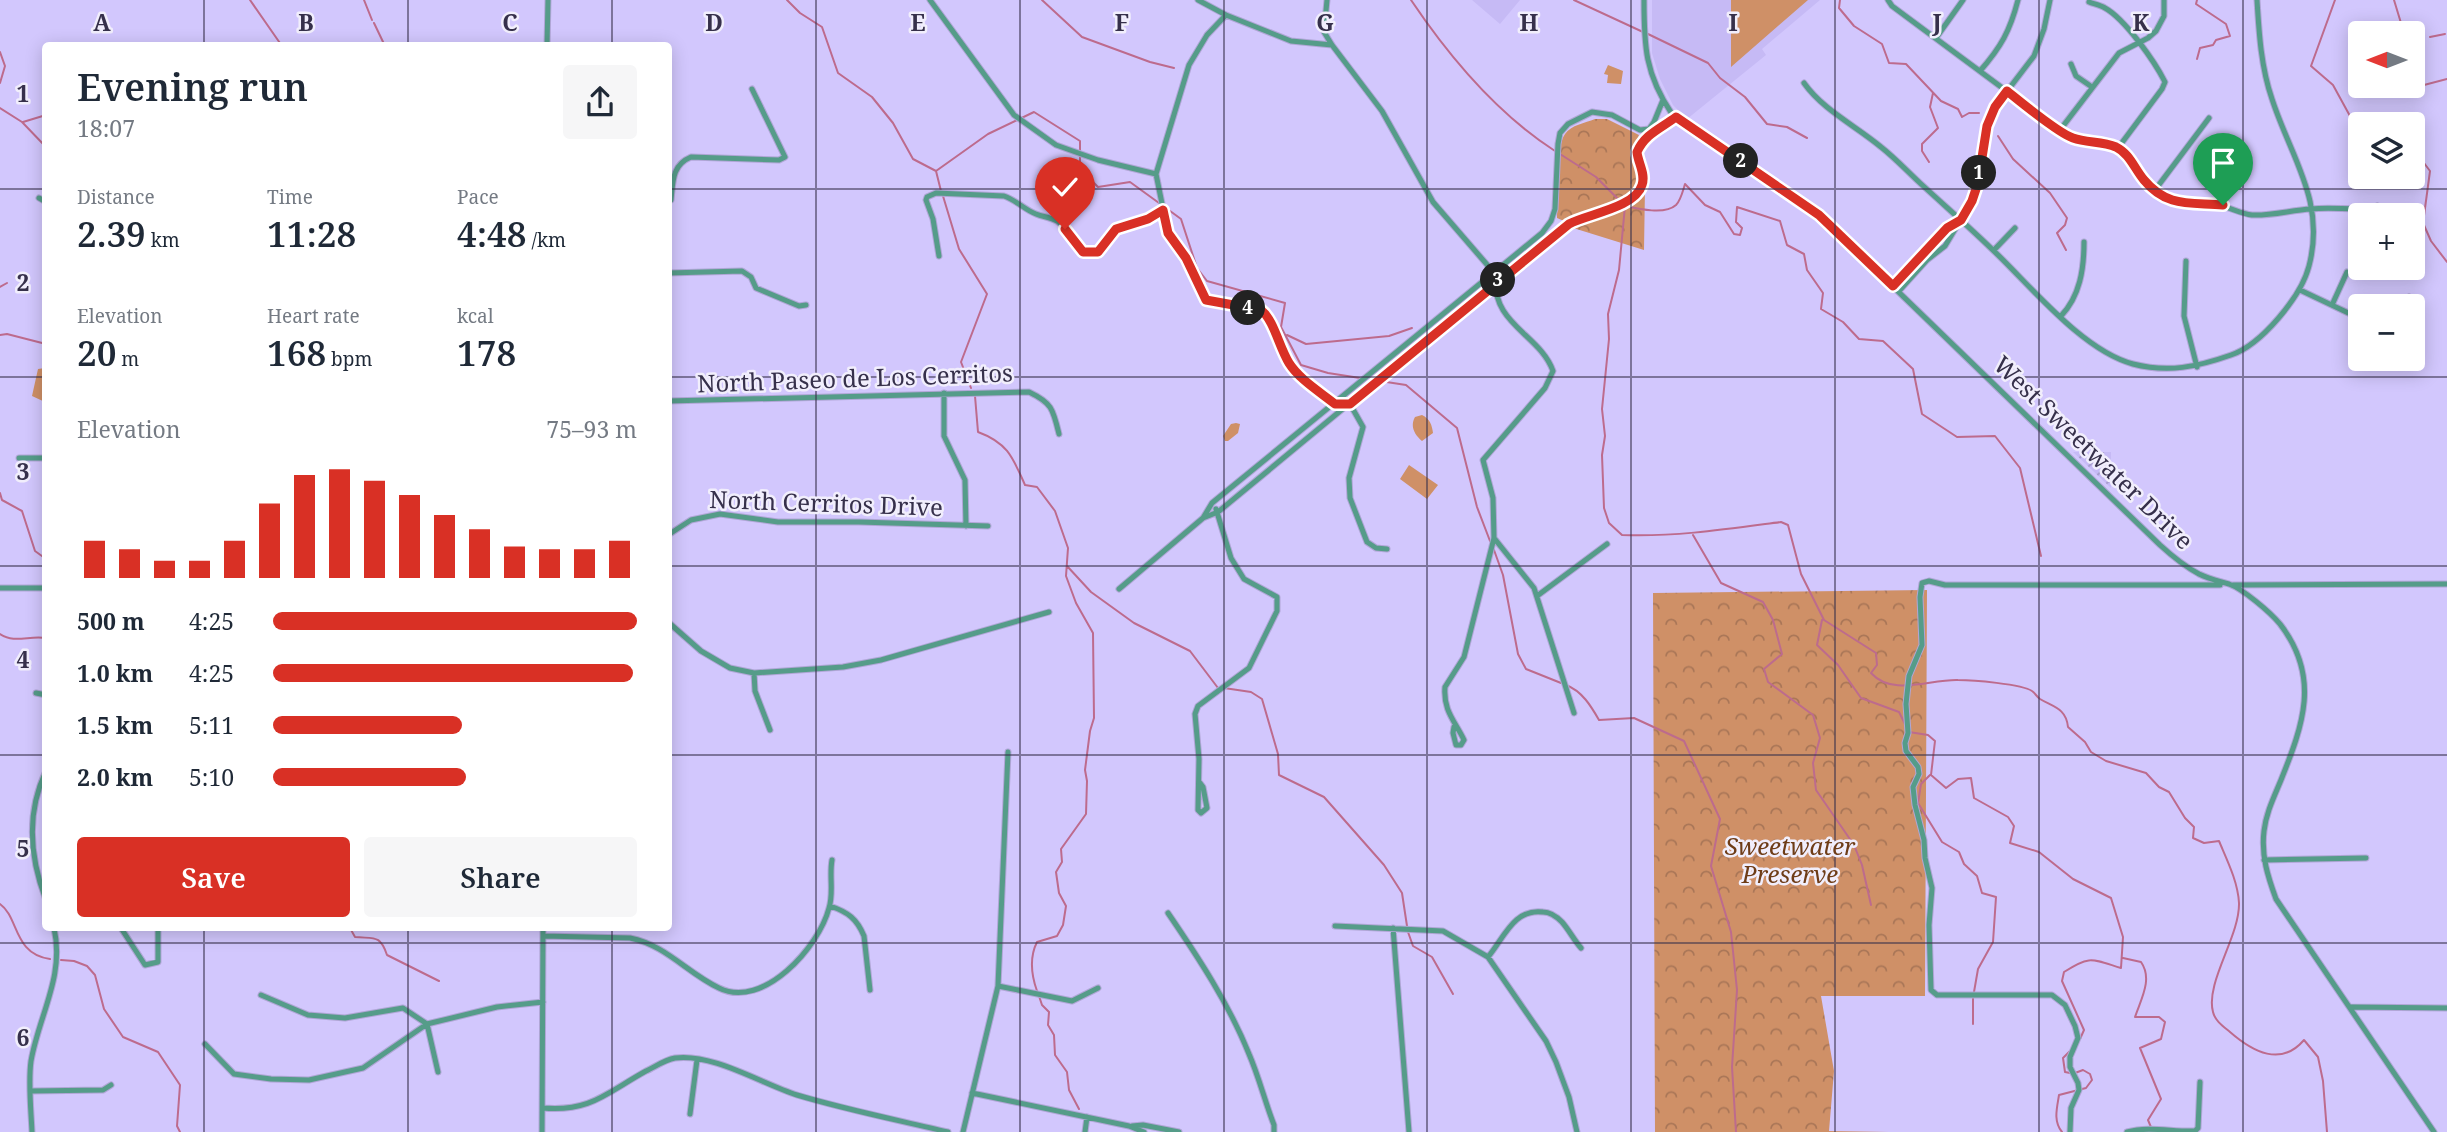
<!DOCTYPE html>
<html lang="en">
<head>
<meta charset="utf-8">
<style>
  :root { --surface:#fff; --page:#f6f6f7; --text:#1f2937; --muted:#747a83; --accent:#d93025 }
  body { margin:0; font-family:"Noto Serif",serif; background:var(--page); color:var(--text); height:100vh; display:flex; flex-direction:column; font-size:26px; white-space:nowrap }
  * { box-sizing:border-box; margin:0 }
  p { font-size:23px; color:var(--muted) }
  .icon { flex:none; width:38px; height:38px; fill:none; stroke:currentColor; stroke-width:2; stroke-linecap:round; stroke-linejoin:round }
  .map { position:relative; flex:1; overflow:hidden }
  .drawer { position:absolute; left:42px; top:42px; width:630px; height:889px; display:flex; flex-direction:column; background:var(--surface); border-radius:7px; box-shadow:0 4px 18px #0003 }
  .drawer>* { flex:none }
  .needle { width:46px; rotate:270deg }
  .buttons { position:absolute; left:2348px; top:21px; display:grid; gap:14px }
  .buttons a { display:grid; place-items:center; width:77px; height:77px; border-radius:7px; background:var(--surface); box-shadow:0 4px 18px #0003; font-size:35px }
  .pin { position:absolute; display:grid; place-items:center; width:60px; height:60px; color:#fff; margin:-72px -30px; border-radius:50% 50% 50% 0; rotate:-45deg; box-shadow:0 0 7px #0007 }
  .pin .icon { rotate:45deg }
  .km { position:absolute; width:35px; height:35px; margin:-18px; border-radius:50%; background:#222; color:#fff; font-size:19px; line-height:35px; text-align:center }
  .round { display:grid; place-items:center; flex:none; width:74px; height:74px; border-radius:7px; background:var(--page) }
  .head { display:flex; align-items:center; justify-content:space-between; height:119px; padding:0 35px }
  h1 { font-size:38px; font-weight:600; line-height:52px }
  .figures { display:grid; grid-template-columns:repeat(3,1fr); gap:10px; height:119px; padding:7px 35px }
  .figures div { display:grid; align-content:center }
  .figures b { font-size:35px; font-weight:600 }
  .figures small { font-size:19px; font-weight:400 }
  .figures p { font-size:19px }
  .chart { height:196px; padding:14px 35px }
  .chart p { display:flex; justify-content:space-between }
  .chart svg { width:100%; height:126px; margin-top:7px; stroke:var(--accent); stroke-width:6 }
  .button { display:flex; gap:14px; margin-top:auto; padding:14px 35px }
  .button a { flex:1; height:80px; border-radius:7px; background:var(--accent); color:#fff; font-size:28px; font-weight:600; line-height:80px; text-align:center }
  .button a+a { background:var(--page); color:var(--text) }
  ul { padding:0 35px; list-style:none; font-size:23px }
  li { display:grid; grid-template-columns:112px 84px 1fr; align-items:center; height:52px }
  li i { height:18px; border-radius:9px; background:var(--accent) }
  .map>svg:first-child { display:block }
  .built { fill:#c6baf5 }
  .industrial { fill:url(#industrial-furrows) }
  .grass { fill:#cf9067 }
  .park { fill:url(#park-crowns) }
  .lines { fill:none; stroke-linecap:round; stroke-linejoin:round }
  .stream { stroke:#bd6b8d; stroke-width:2 }
  .minor-casing { stroke:#b0a6d6; stroke-width:7 }
  .minor { stroke:#559c89; stroke-width:5 }
  .route-casing { stroke:#fff; stroke-width:14 }
  .route { stroke:#d93025; stroke-width:9 }
  .grid { fill:none; stroke:#36304b; stroke-width:2; stroke-opacity:0.55 }
  .labels { text-anchor:middle; stroke-width:5; stroke-linejoin:round; paint-order:stroke }
  .street-label { font-size:24px; fill:#36304b; stroke:#f1eefc }
  .park-label { font-size:24px; font-style:italic; fill:#6e3c17; stroke:#f1eefc }
  .grid-label { font-size:23px; text-anchor:middle; font-weight:bold; fill:#36304b; stroke:#f1eefc; stroke-width:5; stroke-linejoin:round; paint-order:stroke }
</style>
</head>
<body>
<div class="map">
<svg width="2447" height="1132" viewBox="0 0 2447 1132">
  <defs>
    <pattern id="industrial-furrows" width="10" height="10" patternUnits="userSpaceOnUse" patternTransform="scale(1.75)"><rect width="10" height="10" fill="#c6baf5"/><path d="M-1 1l2-2M0 10L10 0M9 11l2-2" fill="none" stroke="#a298c8"/></pattern>
    <pattern id="park-crowns" width="20" height="18" patternUnits="userSpaceOnUse" patternTransform="scale(1.75)"><rect width="20" height="18" fill="#cf9067"/><path d="M2 6a3 3 0 1 1 6 0M12 15a3 3 0 1 1 6 0" fill="none" stroke="#a97657"/></pattern>
  </defs>
  <rect width="100%" height="100%" fill="#d2c7fd"/>
  <path class="built" d="M1472,0H1520L1500,24Z
    M1652,0H1820L1762,49L1766,55L1687,119L1673,105L1660,79L1652,53Z"/>
  <path class="industrial" d="M2073,452H2111V488Z"/>
  <path class="grass" d="M1731,0H1808L1731,67Z
    M1608,65L1623,71L1621,84L1607,83L1608,75L1604,74Z
    M45,368H46L45,402L32,396L38,369Z
    M1422,415C1430,419 1432,425 1433,433L1422,441C1414,434 1410,426 1415,417Z
    M1236,423L1240,424L1238,433L1228,441H1225L1223,436L1231,424Z
    M1409,465L1438,485L1427,499L1400,479Z"/>
  <path class="park" d="M1595,119H1607L1639,135L1630,154C1632,161 1636,168 1637,176C1641,203 1582,212 1564,221L1557,218C1558,200 1555,147 1565,134C1571,125 1585,123 1595,119Z
    M1645,188L1644,250L1570,227C1596,211 1626,216 1645,188Z
    M1927,590L1925,996H1821L1834,1071L1829,1131L1889,1132H1655L1653,593Z"/>
  <g class="lines">
    <path class="stream" d="M250,0L282,46
      M364,0L372,20
      M787,0L800,13L822,27L838,73L872,97L893,123L913,159L936,171L941,191
      M1042,0L1082,37L1150,62L1174,68
      M1411,0C1450,58 1496,113 1555,151
      M1574,0L1643,32
      M1840,0L1839,8L1854,26L1882,44L1889,63L1906,64L1941,101L1958,109L1962,117L1969,113H1979
      M2197,0L2196,4L2226,24L2230,36L2216,40L2213,45L2200,48L2197,59
      M2335,0L2311,66L2333,85L2356,127L2361,130
      M2394,0L2404,33
      M374,23L385,46
      M1648,34L1708,63L1720,78L1745,97L1767,124L1787,127L1807,138
      M2430,37L2445,34
      M0,52L5,66L0,83
      M2413,64L2417,76L2424,85L2447,79
      M0,108L22,122L46,147
      M23,122L46,115
      M1998,136L2013,159L2050,193L2067,218L2065,225L2057,233L2066,250
      M1560,154L1596,177L1621,202
      M1080,156V169L1098,187L1130,182L1159,203
      M2413,158L2424,163L2430,171L2423,223L2431,241L2447,262
      M1929,162L1922,151V144L1938,128L1930,107L1933,93
      M936,171L988,134L1034,112L1080,141V150
      M943,196L959,249L987,294L961,362L971,388
      M1625,206L1619,270L1608,314L1609,339L1602,409L1605,436L1602,455L1604,508L1609,523L1622,535C1676,537 1728,529 1781,522L1788,525L1801,574L1824,620L1876,653L1877,665L1871,673C1893,697 1929,679 1958,680C1972,680 2022,684 2032,691C2035,693 2037,697 2040,699C2053,707 2066,708 2068,727L2085,742L2091,752L2106,761L2146,773L2159,787L2169,792L2185,818L2194,827L2193,838L2204,843L2219,841C2227,860 2238,882 2239,903C2240,936 2205,983 2213,1012C2215,1021 2224,1027 2230,1032C2253,1052 2281,1067 2304,1040L2318,1057L2323,1081L2327,1132
      M1626,206C1639,209 1665,215 1676,205C1681,200 1683,190 1685,184L1705,205L1720,212L1734,234L1740,235L1742,228L1736,222L1737,207L1780,221L1787,245L1804,254L1807,270L1823,293L1821,309L1843,322L1859,339L1883,341L1913,369L1922,414L1957,437L1995,436L2020,468L2041,556
      M1166,208L1181,219L1197,268L1207,281L1285,303L1281,327L1301,365L1328,373L1360,378
      M0,287L7,283
      M0,335L7,334L46,344
      M1287,335L1306,344L1389,336L1412,328
      M1380,381L1406,385L1457,428L1477,507L1490,541
      M975,396L978,432C1008,443 1013,458 1025,485L1037,487L1055,511L1068,548L1066,576L1076,603L1093,633L1094,718L1090,731L1085,770L1087,781L1086,814L1061,849L1062,862L1056,872L1059,893L1066,906L1063,925L1057,936L1037,942C1029,958 1031,974 1037,991
      M0,493L2,500L22,511L35,551L46,559
      M1693,535L1721,583L1763,602L1773,620L1782,654L1764,669L1768,682L1813,715L1820,738L1813,763L1816,790L1854,845L1862,865L1871,905
      M1494,550L1503,575L1518,654L1526,669L1561,683
      M1067,566L1091,592L1134,623L1190,651L1218,688
      M44,574L46,562
      M1822,620L1817,645L1838,665L1861,698L1899,712L1905,724
      M0,634C15,644 29,635 46,638
      M1566,685C1582,691 1591,706 1599,720L1634,718L1684,741L1720,819L1711,866L1731,932L1737,990L1732,1067L1736,1132
      M1224,688L1251,692L1262,699L1278,754L1279,775L1324,797L1384,865L1402,893L1407,926
      M1909,732L1928,735L1935,741L1931,775L1946,788L1958,779L1971,778L1974,798L2008,817L2014,826L2010,843L2039,852L2073,879L2111,898L2123,937L2121,968C2092,959 2090,955 2064,972L2062,981L2084,1030L2080,1039
      M1930,775L1921,784L1918,803L1942,842L1959,852L1964,864L1977,876L1982,893L1996,897L1993,942L1978,969L1974,992
      M0,904C19,917 13,954 50,959
      M350,928L355,937C374,939 380,934 387,955L439,981
      M1408,932L1413,946L1432,957L1453,994
      M2123,958L2141,962C2153,979 2141,999 2135,1017H2159L2165,1022L2161,1039L2140,1048L2161,1099L2148,1120L2153,1132
      M61,960L74,961L87,966L95,975L104,1009L123,1037L158,1052L180,1085L177,1126L180,1132
      M1039,996L1042,1005L1049,1012L1048,1025L1054,1035L1055,1055L1067,1072L1069,1090L1079,1109
      M1973,1024V997
      M2070,1073L2065,1072L2063,1058L2070,1051
      M2062,1132C2053,1121 2057,1108 2059,1095L2086,1088L2092,1080L2090,1074L2083,1070L2075,1073"/>
    <g class="minor-casing">
      <path id="minor" d="M930,0L1014,115L1056,145L1098,160L1156,174
        M1198,0L1226,15L1291,41L1332,45
        M1327,0L1324,32L1332,45L1382,111L1433,202L1496,275C1490,324 1540,334 1553,371L1545,388L1483,460L1493,498L1494,538L1464,657L1445,687C1443,711 1455,721 1464,740L1461,745H1456L1453,733L1454,727
        M1644,0C1644,46 1645,74 1672,114L1819,215L2160,545C2172,556 2184,566 2199,574C2209,579 2219,581 2229,584C2243,589 2270,612 2280,624C2321,677 2303,725 2281,780C2274,797 2266,813 2264,831C2261,856 2268,877 2276,899L2434,1132
        M1888,0L1892,6L2070,138C2086,142 2103,140 2117,148C2139,160 2143,189 2169,200C2183,205 2197,203 2211,204C2226,205 2238,213 2252,215C2271,216 2292,210 2311,209C2330,207 2350,209 2370,210L2377,206
        M2089,2C2094,4 2100,5 2105,8C2125,19 2155,62 2165,82L2162,89L2118,148
        M1226,15L1207,35L1189,65L1156,174L1168,233L1186,258L1206,300L1261,310L1269,316L1277,342L1291,367L1335,404H1350L1363,427L1349,478L1350,498L1367,542L1376,548L1387,549
        M1936,38L1963,0
        M547,46L548,0
        M2071,64L2076,76L2092,87
        M1980,71C2001,47 2010,31 2018,0
        M1804,83C1823,110 1856,126 1881,147C1895,158 1907,171 1920,183C1946,207 1973,230 1998,255C2034,290 2084,351 2133,364C2168,373 2197,367 2231,355C2261,345 2301,297 2309,266C2326,201 2291,158 2272,99C2261,67 2259,33 2257,0
        M2060,130L2119,53L2148,38L2156,31L2164,16V0
        M2155,190L2209,118
        M39,198L46,202
        M668,200H671C673,181 672,165 691,157L779,160L785,157L752,89
        M2223,205L2232,184L2239,179
        M1994,250L2015,228
        M939,256L933,219L926,200L927,197L936,193L1004,196C1016,200 1025,210 1036,214C1043,217 1050,217 1057,221C1071,230 1077,257 1096,252C1108,249 1109,234 1118,229C1131,221 1147,219 1162,210
        M2186,261L2184,316L2197,367
        M668,273L742,271L751,277L756,288L799,306L806,305
        M1893,286L1947,228L1961,220
        M2300,290L2361,319
        M1899,291L1927,260L1945,246L1972,201L1978,183L1987,126L1995,107L2034,56L2044,29L2050,0
        M2332,305L2347,272
        M2399,306L2409,297
        M2061,316C2080,296 2084,269 2084,242
        M944,393V436L965,480L966,526
        M668,401L1029,392C1052,403 1053,409 1059,434
        M19,458H46
        M1203,518L1218,512L1546,241C1556,233 1566,225 1577,219C1596,210 1636,208 1642,184C1645,173 1638,163 1637,152C1645,134 1660,129 1676,117
        M668,535L691,520L720,514L778,522H859L988,526
        M1494,538L1534,588L1574,713
        M2233,585L2447,584
        M0,588H46
        M1119,589L1203,518L1212,503L1542,233L1551,221L1555,209L1558,144L1560,133L1568,124L1592,112L1612,115L1640,130L1649,129L1654,122L1663,100
        M1537,596L1607,544
        M668,622L701,651L730,668L754,673L843,667L881,660L1049,612
        M754,673L755,691L770,730
        M36,693L46,695
        M46,771C26,813 30,858 46,900
        M1200,783L1203,787L1207,808L1201,813L1198,810L1199,759L1195,714L1198,706L1249,668L1277,611V597L1244,579L1231,558L1216,509
        M2264,860L2366,858
        M830,906C848,912 857,919 864,936L870,990
        M1168,913C1198,957 1229,1004 1249,1054C1259,1077 1265,1102 1274,1125V1132
        M1335,926L1443,931L1488,957L1546,1041L1556,1062L1569,1097L1577,1132
        M121,928L145,965L158,962V928
        M1393,928L1409,1132
        M543,936L630,938C666,945 687,973 719,988C763,1010 819,947 829,908C834,893 829,876 832,860
        M1488,957C1504,938 1514,908 1543,912C1550,912 1557,917 1562,922C1569,930 1574,940 1581,948
        M998,986L1072,1001L1098,988
        M261,995L308,1015L345,1018L403,1008L427,1024L438,1072
        M2351,1007L2447,1008
        M205,1044L234,1074L271,1079L309,1080L363,1068L427,1024L497,1007L543,1002
        M31,1091L103,1090L111,1085
        M972,1093L1129,1126L1144,1132
        M543,1108C591,1112 606,1093 646,1071C655,1067 664,1060 675,1058C713,1053 762,1084 797,1095C847,1110 898,1120 948,1132
        M690,1114L697,1060
        M1132,1126L1143,1125L1179,1132
        M32,1132C31,1109 28,1083 31,1061C39,1015 65,976 54,928
        M542,1132L543,928
        M963,1132L998,986L1008,752
        M1085,1132L1087,1117
        M2070,1132L2071,1108L2079,1090L2078,1083L2070,1067V1057L2078,1038L2075,1026L2065,1005L2052,995H1937L1931,990L1929,925L1932,888L1925,858L1924,840L1915,805L1913,787L1919,774L1918,767L1906,751L1905,743L1908,733L1906,704L1909,676L1922,645L1920,597L1922,583L1929,581L1945,585H2220
        M2127,1132C2149,1126 2173,1132 2195,1131L2198,1128L2200,1082"/>
    </g>
    <use href="#minor" class="minor"/>
  </g>
  <g class="lines">
    <g class="route-casing">
      <path id="route" d="M1065,229L1083,252H1098L1116,229L1148,219L1163,210L1168,233L1186,258L1206,300L1261,310C1274,320 1279,347 1289,363C1299,379 1320,392 1335,404H1350L1569,224C1587,214 1635,208 1642,185C1646,174 1638,163 1637,152C1645,134 1660,129 1676,117L1819,215L1893,286L1947,228L1961,220L1972,201L1978,183L1987,126L1995,107L2007,91C2022,103 2058,133 2073,138C2087,143 2102,141 2116,147C2130,154 2134,168 2144,180C2167,208 2191,202 2223,205"/>
    </g>
    <use href="#route" class="route"/>
  </g>
  <path class="grid" d="M204,0V46M408,0V46M612,0V46M816,0V1132M1020,0V1132M1224,0V1132M1427,0V1132M1631,0V1132M1835,0V1132M2039,0V1132M2243,0V1132M0,189H46M668,189H2447M0,377H46M668,377H2447M0,566H46M668,566H2447M0,755H46M668,755H2447M204,928V1132M408,928V1132M612,928V1132M0,943H2447"/>
  <g class="labels">
    <g class="street-label">
      <text transform="translate(855 379) rotate(-2)" y="8">North Paseo de Los Cerritos</text>
      <text transform="translate(2093 453) rotate(44)" y="8">West Sweetwater Drive</text>
      <text transform="translate(826 504) rotate(2)" y="8">North Cerritos Drive</text>
    </g>
    <g class="park-label">
      <text x="1790" y="855">Sweetwater<tspan x="1790" dy="28">Preserve</tspan></text>
    </g>
  </g>
  <g class="grid-label">
    <text x="102" y="31">A</text>
    <text x="306" y="31">B</text>
    <text x="510" y="31">C</text>
    <text x="714" y="31">D</text>
    <text x="918" y="31">E</text>
    <text x="1122" y="31">F</text>
    <text x="1325" y="31">G</text>
    <text x="1529" y="31">H</text>
    <text x="1733" y="31">I</text>
    <text x="1937" y="31">J</text>
    <text x="2141" y="31">K</text>
    <text x="23" y="102">1</text>
    <text x="23" y="291">2</text>
    <text x="23" y="480">3</text>
    <text x="23" y="668">4</text>
    <text x="23" y="857">5</text>
    <text x="23" y="1046">6</text>
  </g>
</svg>
<div class="buttons">
<a><svg class="needle" viewBox="-14 -14 28 28"><path d="M0-13l5 13h-10z" fill="#e53935"/><path d="M0 13l5-13h-10z" fill="#747a83"/></svg></a>
<a><svg class="icon" aria-label="layers" viewBox="0 0 24 24"><path d="M12 4l9 5-9 5-9-5zM3 14l9 5 9-5"/></svg></a>
<a>+</a>
<a>−</a>
</div>
<div class="pin" style="left:2223px;top:205px;background:#1e9e55"><svg class="icon" aria-label="arrive" viewBox="0 0 24 24"><path d="M6 21V4h12l-3 4 3 4H6"/></svg></div>
<div class="pin" style="left:1065px;top:229px;background:#d93025"><svg class="icon" aria-label="check" viewBox="0 0 24 24"><path d="M5 12l5 5 9-10"/></svg></div>
<b class="km" style="left:1979px;top:173px">1</b>
<b class="km" style="left:1741px;top:161px">2</b>
<b class="km" style="left:1498px;top:280px">3</b>
<b class="km" style="left:1248px;top:308px">4</b>
<section class="drawer">
<div class="head"><div><h1>Evening run</h1><p>18:07</p></div><a class="round"><svg class="icon" aria-label="share" viewBox="0 0 24 24"><path d="M12 15V3M7 8l5-5 5 5M5 13v7h14v-7"/></svg></a></div>
<div class="figures">
<div><p>Distance</p><b>2.39<small> km</small></b></div>
<div><p>Time</p><b>11:28</b></div>
<div><p>Pace</p><b>4:48<small> /km</small></b></div>
</div>
<div class="figures">
<div><p>Elevation</p><b>20<small> m</small></b></div>
<div><p>Heart rate</p><b>168<small> bpm</small></b></div>
<div><p>kcal</p><b>178</b></div>
</div>
<div class="chart"><p><span>Elevation</span>75–93 m</p>
<svg viewBox="0 0 160 44" preserveAspectRatio="none"><path d="M5 44V31M15 44V34M25 44V38M35 44V38M45 44V31M55 44V18M65 44V8M75 44V6M85 44V10M95 44V15M105 44V22M115 44V27M125 44V33M135 44V34M145 44V34M155 44V31"/></svg>
</div>
<ul>
<li><b>500 m</b>4:25<i style="width:100%"></i></li>
<li><b>1.0 km</b>4:25<i style="width:99%"></i></li>
<li><b>1.5 km</b>5:11<i style="width:52%"></i></li>
<li><b>2.0 km</b>5:10<i style="width:53%"></i></li>
</ul>
<div class="button"><a>Save</a><a>Share</a></div>
</section>
</div>
</body>
</html>
